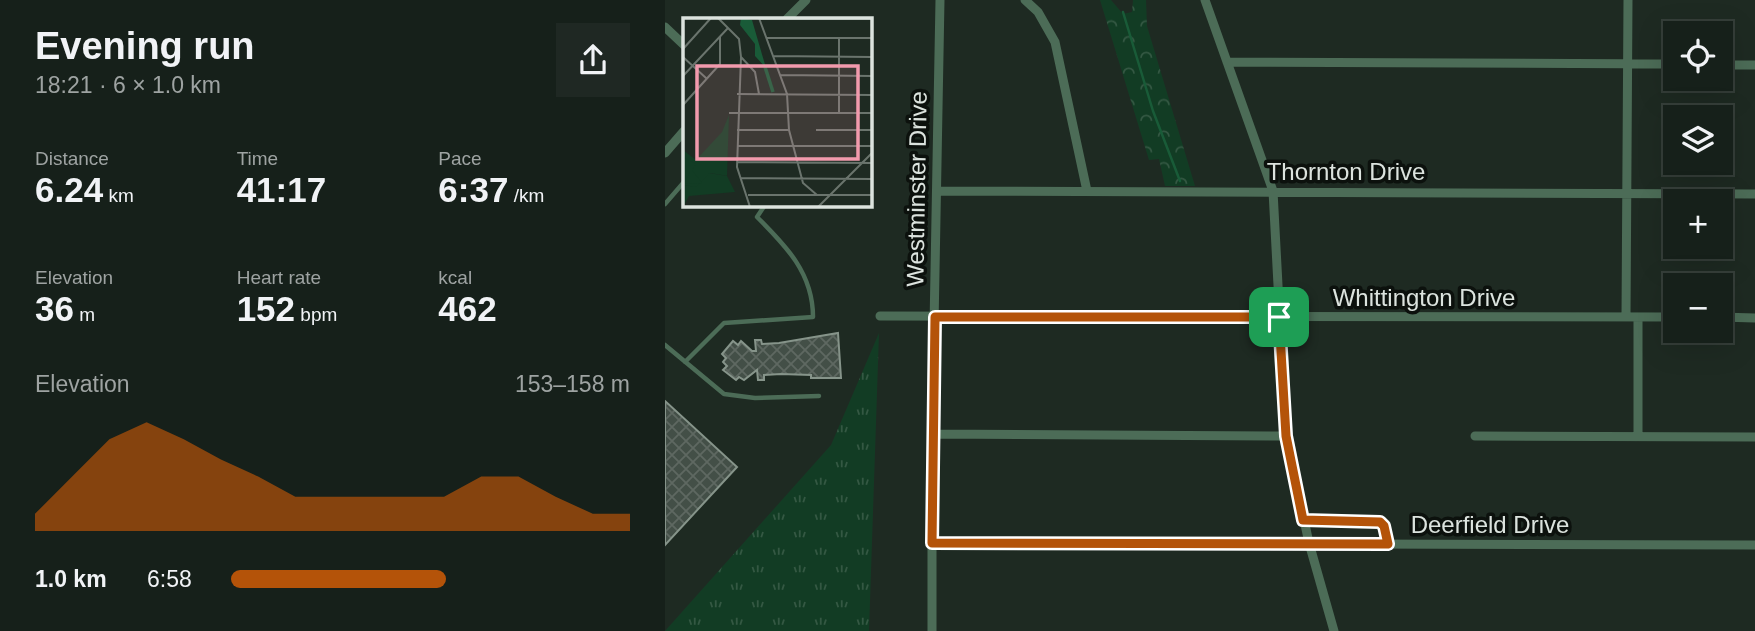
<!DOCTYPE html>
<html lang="en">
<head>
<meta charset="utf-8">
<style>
  :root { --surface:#16201a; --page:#1f2823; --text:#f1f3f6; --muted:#9ea3a2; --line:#353e39; --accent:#b45309 }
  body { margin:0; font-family:Helvetica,sans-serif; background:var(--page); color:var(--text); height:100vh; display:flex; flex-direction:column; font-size:26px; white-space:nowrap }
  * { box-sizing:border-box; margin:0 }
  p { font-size:23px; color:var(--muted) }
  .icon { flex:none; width:38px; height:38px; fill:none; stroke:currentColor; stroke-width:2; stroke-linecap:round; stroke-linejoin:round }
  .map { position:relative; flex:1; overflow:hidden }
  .details { display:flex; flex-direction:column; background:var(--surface); width:665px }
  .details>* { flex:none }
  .controls { position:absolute; left:998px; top:21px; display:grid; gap:14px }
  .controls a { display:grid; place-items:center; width:70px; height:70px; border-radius:0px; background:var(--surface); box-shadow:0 7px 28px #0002,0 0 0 2px var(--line); font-size:35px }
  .pin { position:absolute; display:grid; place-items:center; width:60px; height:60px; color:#fff; margin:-30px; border-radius:14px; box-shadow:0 4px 10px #0006 }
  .round { display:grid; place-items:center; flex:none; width:74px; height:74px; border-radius:0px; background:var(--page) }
  .headline { display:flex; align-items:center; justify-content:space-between; height:119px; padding:0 35px }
  h1 { font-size:38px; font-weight:800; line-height:52px }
  .stats { display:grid; grid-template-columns:repeat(3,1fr); gap:10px; height:119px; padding:7px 35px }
  .stats div { display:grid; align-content:center }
  .stats b { font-size:35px; font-weight:800 }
  .stats small { font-size:19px; font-weight:400 }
  .stats p { font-size:19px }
  .chart { height:196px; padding:14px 35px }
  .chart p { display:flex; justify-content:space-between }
  .chart svg { width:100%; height:126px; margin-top:7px; fill:var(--accent); opacity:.7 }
  ul { padding:0 35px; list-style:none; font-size:23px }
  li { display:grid; grid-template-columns:112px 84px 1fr; align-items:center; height:52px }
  li i { height:18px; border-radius:9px; background:var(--accent) }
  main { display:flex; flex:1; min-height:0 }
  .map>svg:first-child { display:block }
  .grass { fill:url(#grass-tufts) }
  .forest { fill:url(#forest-crowns) }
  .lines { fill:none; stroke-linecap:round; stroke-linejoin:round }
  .stream { stroke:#195b38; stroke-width:2.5 }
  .building { fill:url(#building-cross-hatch); stroke:#86948a; stroke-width:2 }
  .service { stroke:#4c6c57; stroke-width:4.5 }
  .minor { stroke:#4c6c57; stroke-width:9 }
  .route-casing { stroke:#fff; stroke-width:14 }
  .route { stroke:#b45309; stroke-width:9 }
  .labels { text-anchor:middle; stroke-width:7; stroke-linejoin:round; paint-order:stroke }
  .street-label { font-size:24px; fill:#dce3de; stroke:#0c110d }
  .inset-river { fill:none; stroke:#195b38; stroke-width:3.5 }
  .inset-road { fill:none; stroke:#6a746d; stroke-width:2 }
  .view { fill:#f29aad; fill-opacity:0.15; stroke:#f29aad; stroke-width:3.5 }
  .inset-edge { fill:none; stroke:#dce3de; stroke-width:3.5 }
</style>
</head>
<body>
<main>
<section class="details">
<div class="headline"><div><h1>Evening run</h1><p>18:21 · 6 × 1.0 km</p></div><a class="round"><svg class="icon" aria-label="share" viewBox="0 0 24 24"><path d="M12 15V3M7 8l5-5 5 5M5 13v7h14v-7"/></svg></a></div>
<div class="stats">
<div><p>Distance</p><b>6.24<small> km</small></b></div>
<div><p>Time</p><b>41:17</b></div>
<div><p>Pace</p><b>6:37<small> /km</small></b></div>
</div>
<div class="stats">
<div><p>Elevation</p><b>36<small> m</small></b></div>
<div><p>Heart rate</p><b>152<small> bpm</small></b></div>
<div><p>kcal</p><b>462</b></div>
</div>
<div class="chart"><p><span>Elevation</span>153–158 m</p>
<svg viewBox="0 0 160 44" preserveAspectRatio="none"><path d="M0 44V38L10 25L20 12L30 6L40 12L50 19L60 25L70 32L80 32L90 32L100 32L110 32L120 25L130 25L140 32L150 38L160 38V44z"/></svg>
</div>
<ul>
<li><b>1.0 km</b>6:58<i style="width:54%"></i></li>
</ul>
</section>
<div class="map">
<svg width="1090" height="631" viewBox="0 0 1090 631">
  <defs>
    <pattern id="grass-tufts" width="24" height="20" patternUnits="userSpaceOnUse" patternTransform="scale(1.75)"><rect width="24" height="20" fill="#123c24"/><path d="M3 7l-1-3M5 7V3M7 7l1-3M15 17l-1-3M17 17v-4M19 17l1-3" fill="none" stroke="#345843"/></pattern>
    <pattern id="forest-crowns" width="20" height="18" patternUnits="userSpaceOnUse" patternTransform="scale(1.75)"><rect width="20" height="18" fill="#123c24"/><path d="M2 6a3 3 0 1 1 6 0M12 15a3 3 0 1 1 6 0" fill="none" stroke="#345843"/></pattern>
    <pattern id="building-cross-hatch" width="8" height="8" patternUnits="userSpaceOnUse" patternTransform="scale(1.75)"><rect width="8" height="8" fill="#434f47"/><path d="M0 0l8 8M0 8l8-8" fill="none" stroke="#5e6861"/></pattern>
  </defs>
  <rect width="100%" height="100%" fill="#1e2a22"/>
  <path class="grass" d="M214,333L204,631H0L166,445Z"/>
  <path class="forest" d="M435,0H446L458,14L467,12L468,0H481L482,26L530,186H500L494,159L484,160Z"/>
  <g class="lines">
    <path class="stream" d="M458,12L488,111L515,181"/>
  </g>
  <path class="building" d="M173,333L176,378H146V375L116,374L99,375V380H93L92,370L79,380L74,377L71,380L58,370L62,366L58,362L61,358L57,354L68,341L73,345L76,341L87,351H91L90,340H96L97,344L114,343Z
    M0,401L72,467L0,545Z"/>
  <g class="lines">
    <path class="service" d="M0,204L19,182
      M0,345L59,394L90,398L154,396
      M20,362L59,323L148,317C148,273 121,246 92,217L100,205
      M638,520L715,522L719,526L723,543"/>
    <path class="minor" d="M360,0L373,12L390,42L422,191
      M540,0L608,191L621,436L644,543L669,631
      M122,19L141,0
      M0,27L19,45
      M562,62L1010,64
      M1055,65H1090
      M0,153L19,131
      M273,191L1090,194
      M215,316L1010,317
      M961,317L963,0
      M1055,317L1090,318
      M267,434L621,436
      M810,436L1090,437
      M973,436V317
      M267,543L1090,545
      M267,631V434L275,0"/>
  </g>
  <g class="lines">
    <g class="route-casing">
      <path id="route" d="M270,317H614L621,436L638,520L715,522L719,526L723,544L267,543Z"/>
    </g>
    <use href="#route" class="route"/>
  </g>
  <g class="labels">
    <g class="street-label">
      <text x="681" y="180">Thornton Drive</text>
      <text transform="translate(252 189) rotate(-89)" y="8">Westminster Drive</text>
      <text x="759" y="306">Whittington Drive</text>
      <text x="825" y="533">Deerfield Drive</text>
    </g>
  </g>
  <g transform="translate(18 18)">
    <rect width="189" height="189" fill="#1e2a22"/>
    <path d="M46,97L44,158L27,155L13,170L0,167V132L13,142L39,114Z" fill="#123c24"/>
    <path d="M26,155L44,158L52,174L6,178L0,189V167L13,169Z" fill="#123c24"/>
    <path d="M0,139L13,146L9,152L19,165L1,166L7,153H0Z" fill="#123c24"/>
    <path d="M58,0L69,2L83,50L72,38V26L57,7Z" fill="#195b38"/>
    <path class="inset-river" d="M82,49L90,74"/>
    <path class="inset-road" d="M35,0L56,21L58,39L72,54L76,76M76,0L104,76L106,112L120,165L134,177M77,1H189M83,20H189M0,31L28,0M90,38L189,39M0,39L23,60M58,39L54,149L67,189M97,57L189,58M0,58L45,10M54,76L189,77M0,87L37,46V18M46,95H189M156,95V20M54,112H106M133,112H189M54,128H189M54,144L189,145M57,160L189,161M65,177H189M135,189L189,135"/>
    <path class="view" d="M14,48H175V141H14Z"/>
    <rect width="189" height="189" class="inset-edge"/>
  </g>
</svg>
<div class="controls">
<a><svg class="icon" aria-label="locate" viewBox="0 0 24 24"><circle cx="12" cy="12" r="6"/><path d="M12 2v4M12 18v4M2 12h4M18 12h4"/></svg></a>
<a><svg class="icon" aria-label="layers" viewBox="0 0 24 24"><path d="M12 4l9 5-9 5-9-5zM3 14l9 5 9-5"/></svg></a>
<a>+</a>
<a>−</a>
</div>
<div class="pin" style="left:614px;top:317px;background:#1e9e55"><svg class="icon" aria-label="arrive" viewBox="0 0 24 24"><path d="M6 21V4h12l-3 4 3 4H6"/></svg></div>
</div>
</main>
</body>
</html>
